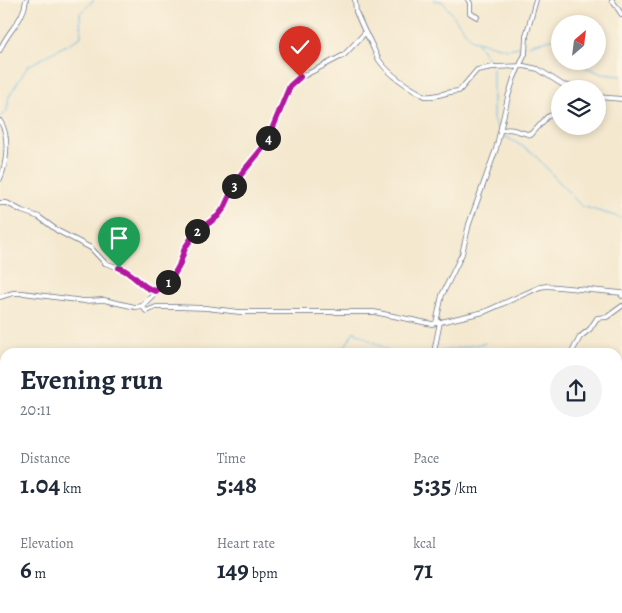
<!DOCTYPE html>
<html lang="en">
<head>
<meta charset="utf-8">
<style>
  :root { --surface:#fff; --page:#f2f2f3; --text:#1f2937; --muted:#747a83 }
  body { margin:0; font-family:Alegreya,serif; background:var(--page); color:var(--text); height:100vh; display:flex; flex-direction:column; font-size:19px; white-space:nowrap }
  * { box-sizing:border-box; margin:0 }
  p { font-size:16px; color:var(--muted) }
  .icon { flex:none; width:28px; height:28px; fill:none; stroke:currentColor; stroke-width:2; stroke-linecap:round; stroke-linejoin:round }
  .map { position:relative; flex:1; overflow:hidden }
  .panel { position:absolute; left:0px; top:348px; width:622px; height:266px; display:flex; flex-direction:column; background:var(--surface); border-radius:15px 15px 0 0; box-shadow:0 2px 8px #0003 }
  .panel>* { flex:none }
  .needle { width:32px; rotate:28deg }
  .tools { position:absolute; left:551px; top:15px; display:grid; gap:10px }
  .tools a { display:grid; place-items:center; width:55px; height:55px; border-radius:50%; background:var(--surface); box-shadow:0 2px 8px #0003; font-size:25px }
  .pin { position:absolute; display:grid; place-items:center; width:42px; height:42px; color:#fff; margin:-51px -21px; border-radius:50% 50% 50% 0; rotate:-45deg; box-shadow:0 0 5px #0007 }
  .pin .icon { rotate:45deg }
  .km { position:absolute; width:25px; height:25px; margin:-12px; border-radius:50%; background:#222; color:#fff; font-size:14px; line-height:25px; text-align:center }
  .round { display:grid; place-items:center; flex:none; width:52px; height:52px; border-radius:26px; background:var(--page) }
  .summary { display:flex; align-items:center; justify-content:space-between; height:85px; padding:0 20px }
  h1 { font-size:28px; font-weight:600; line-height:38px }
  .figures { display:grid; grid-template-columns:repeat(3,1fr); gap:8px; height:85px; padding:5px 20px }
  .figures div { display:grid; align-content:center }
  .figures b { font-size:25px; font-weight:600 }
  .figures small { font-size:14px; font-weight:400 }
  .figures p { font-size:14px }
  .map>svg:first-child { display:block }
  .lines { fill:none; stroke-linecap:round; stroke-linejoin:round }
  .stream { stroke:#6dbbe7; stroke-width:1 }
  .minor-casing { stroke:#677086; stroke-width:5.5 }
  .minor { stroke:#fff; stroke-width:4 }
  .route-casing { stroke:#fff; stroke-width:10 }
  .route { stroke:#b5179e; stroke-width:6 }
</style>
</head>
<body>
<div class="map">
<svg width="622" height="613" viewBox="0 0 622 613">
  <rect width="100%" height="100%" fill="#fcf5e5"/>
  <filter id="ink" filterUnits="userSpaceOnUse"><feTurbulence type="fractalNoise" baseFrequency=".02" numOctaves="2"/><feDisplacementMap in="SourceGraphic" scale="10" xChannelSelector="R" yChannelSelector="G"/><feConvolveMatrix kernelMatrix="1 2 1 2 8 2 1 2 1" color-interpolation-filters="sRGB"/></filter>
  <filter id="wash" filterUnits="userSpaceOnUse"><feTurbulence type="fractalNoise" baseFrequency=".0096" numOctaves="4" result="noise"/><feDisplacementMap in="SourceGraphic" scale="20" xChannelSelector="R" yChannelSelector="G"/><feGaussianBlur stdDeviation="1.12" result="paint"/><feColorMatrix in="noise" values="0 0 0 0 0 0 0 0 0 0 0 0 0 0 0 0 0 1.4 0 .05"/><feComposite in="paint" operator="in"/></filter>
  <g filter="url(#wash)">
    <rect width="100%" height="100%" fill="#f4e8cf"/>
    <g class="lines">
      <path class="stream" d="M433,0L442,1L472,40L508,49L524,46
        M477,42L492,65
        M528,45L559,37L560,38
        M577,61L578,64L602,74L622,76
        M493,69V119L499,131
        M0,117L7,111L9,96L28,66L81,37L80,13L94,0
        M501,134L532,152L581,206L622,218
        M342,352L354,331L391,352
        M438,352L485,343
        M0,434L5,433
        M618,605L622,608"/>
    </g>
  </g>
  <g filter="url(#ink)">
    <g class="lines">
      <g class="minor-casing">
        <path id="minor" d="M468,0L470,3V13L477,17
          M612,0L622,15
          M365,32C371,41 374,51 379,60C390,76 409,87 425,96C436,98 447,91 459,91L477,70L493,67L524,66L538,69L563,85L584,89
          M0,50C7,31 24,21 26,0
          M598,97L622,99
          M0,121C10,135 7,163 0,179
          M500,131C512,126 520,133 531,135L547,117L560,111
          M0,203H7L22,211L39,217L58,231L91,248L105,263L125,270L144,286L157,291
          M622,295V296
          M0,297L13,293H23L84,301L104,300L135,307L142,306L157,291L172,278L179,266L185,248L194,234L218,216L224,208L238,178L266,144L288,90L294,81L344,55L363,35L365,32L356,12L355,0
          M142,306L146,311L156,307H175L206,308L239,312H374L432,324L484,312L540,287L547,286L622,293
          M436,323L442,295L462,254L469,224L496,149L508,97L514,78L525,54L526,36L536,0
          M434,352L440,322
          M572,352L580,337L590,329L597,318L607,317L622,306
          M618,373L622,370
          M618,464L619,460L622,458
          M618,512L622,514
          M481,609L486,613
          M356,613L357,609
          M399,613H403
          M411,613L425,609"/>
      </g>
      <use href="#minor" class="minor"/>
    </g>
  </g>
  <g class="lines" filter="url(#ink)">
    <g class="route-casing">
      <path id="route" d="M119,268C134,272 141,289 156,291L172,278L179,266L185,248L194,234L218,216L224,208L238,178L266,144L290,86L300,77"/>
    </g>
    <use href="#route" class="route"/>
  </g>
</svg>
<div class="tools">
<a><svg class="needle" viewBox="-14 -14 28 28"><path d="M0-13l5 13h-10z" fill="#e53935"/><path d="M0 13l5-13h-10z" fill="#747a83"/></svg></a>
<a><svg class="icon" aria-label="layers" viewBox="0 0 24 24"><path d="M12 4l9 5-9 5-9-5zM3 14l9 5 9-5"/></svg></a>
</div>
<div class="pin" style="left:119px;top:268px;background:#1e9e55"><svg class="icon" aria-label="arrive" viewBox="0 0 24 24"><path d="M6 21V4h12l-3 4 3 4H6"/></svg></div>
<div class="pin" style="left:300px;top:77px;background:#d93025"><svg class="icon" aria-label="check" viewBox="0 0 24 24"><path d="M5 12l5 5 9-10"/></svg></div>
<b class="km" style="left:168px;top:282px">1</b>
<b class="km" style="left:197px;top:231px">2</b>
<b class="km" style="left:234px;top:186px">3</b>
<b class="km" style="left:268px;top:138px">4</b>
<section class="panel">
<div class="summary"><div><h1>Evening run</h1><p>20:11</p></div><a class="round"><svg class="icon" aria-label="share" viewBox="0 0 24 24"><path d="M12 15V3M7 8l5-5 5 5M5 13v7h14v-7"/></svg></a></div>
<div class="figures">
<div><p>Distance</p><b>1.04<small> km</small></b></div>
<div><p>Time</p><b>5:48</b></div>
<div><p>Pace</p><b>5:35<small> /km</small></b></div>
</div>
<div class="figures">
<div><p>Elevation</p><b>6<small> m</small></b></div>
<div><p>Heart rate</p><b>149<small> bpm</small></b></div>
<div><p>kcal</p><b>71</b></div>
</div>
</section>
</div>
</body>
</html>
